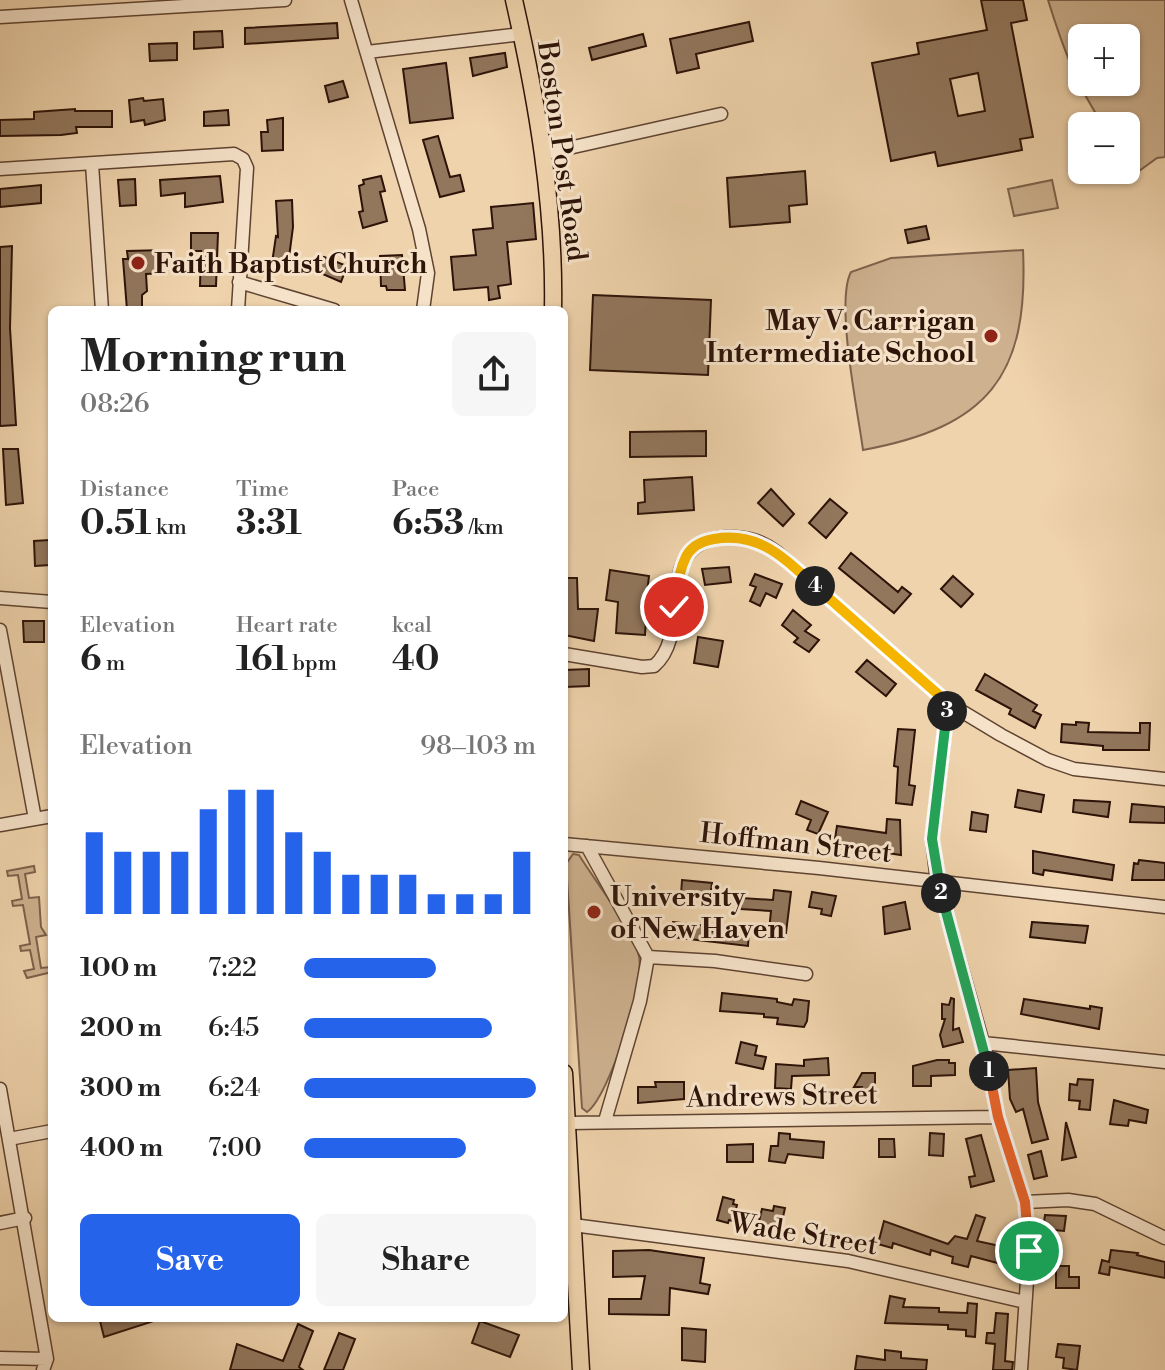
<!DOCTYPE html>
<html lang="en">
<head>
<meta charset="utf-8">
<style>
  :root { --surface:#fff; --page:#f6f6f6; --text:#222; --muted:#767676; --accent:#2563eb }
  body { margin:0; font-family:"Libre Bodoni",serif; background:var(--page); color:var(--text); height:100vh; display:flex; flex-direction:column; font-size:30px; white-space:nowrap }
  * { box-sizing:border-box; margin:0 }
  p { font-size:26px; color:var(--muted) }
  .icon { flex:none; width:44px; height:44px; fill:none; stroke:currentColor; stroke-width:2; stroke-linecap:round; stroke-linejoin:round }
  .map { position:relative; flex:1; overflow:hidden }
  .drawer { position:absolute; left:48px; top:306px; width:520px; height:1016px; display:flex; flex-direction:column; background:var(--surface); border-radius:12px; box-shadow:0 2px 6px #0004 }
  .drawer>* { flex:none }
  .fabs { position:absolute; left:1068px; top:24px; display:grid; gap:16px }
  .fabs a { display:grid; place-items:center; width:72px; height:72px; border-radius:12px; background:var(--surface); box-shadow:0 2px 6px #0004; font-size:40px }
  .pin { position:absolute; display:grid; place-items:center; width:68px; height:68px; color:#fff; margin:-34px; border:4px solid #fff; border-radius:50%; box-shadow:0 2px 8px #0007 }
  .km { position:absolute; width:40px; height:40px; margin:-20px; border-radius:50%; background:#222; color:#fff; font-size:22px; line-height:40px; text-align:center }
  .round { display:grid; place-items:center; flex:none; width:84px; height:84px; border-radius:12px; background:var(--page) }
  .summary { display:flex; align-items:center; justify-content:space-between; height:136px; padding:0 32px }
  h1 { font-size:44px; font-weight:700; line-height:60px }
  .metrics { display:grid; grid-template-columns:repeat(3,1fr); gap:12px; height:136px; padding:8px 32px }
  .metrics div { display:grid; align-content:center }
  .metrics b { font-size:34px; font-weight:700 }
  .metrics small { font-size:22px; font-weight:400 }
  .metrics p { font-size:22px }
  .chart { height:224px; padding:16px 32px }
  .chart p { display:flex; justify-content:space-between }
  .chart svg { width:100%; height:144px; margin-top:8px; stroke:var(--accent); stroke-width:6 }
  .primary-button { display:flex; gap:16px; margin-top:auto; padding:16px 32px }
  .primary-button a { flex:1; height:92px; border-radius:12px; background:var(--accent); color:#fff; font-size:32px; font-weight:700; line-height:92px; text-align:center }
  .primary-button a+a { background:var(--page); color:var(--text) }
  ul { padding:0 32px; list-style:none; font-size:26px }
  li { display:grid; grid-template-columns:128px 96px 1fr; align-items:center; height:60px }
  li i { height:20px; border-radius:10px; background:var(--accent) }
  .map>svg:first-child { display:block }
  .green { fill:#ceb290; stroke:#7e624c; stroke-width:2; fill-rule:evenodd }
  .building { fill:#92775d; stroke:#2d1308; stroke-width:2; fill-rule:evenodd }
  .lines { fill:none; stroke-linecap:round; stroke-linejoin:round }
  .minor-casing { stroke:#5e4331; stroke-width:15 }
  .major-casing { stroke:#2d1308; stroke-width:19 }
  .minor { stroke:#f5e2c9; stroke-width:12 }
  .major { stroke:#efd3ac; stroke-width:16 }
  .split-1-casing { stroke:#fff; stroke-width:16 }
  .split-2-casing { stroke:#fff; stroke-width:16 }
  .split-3-casing { stroke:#fff; stroke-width:16 }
  .split-4-casing { stroke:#fff; stroke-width:16 }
  .split-5-casing { stroke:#fff; stroke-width:16 }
  .split-1 { stroke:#f0652b; stroke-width:10 }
  .split-2 { stroke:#22a559; stroke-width:10 }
  .split-3 { stroke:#22a559; stroke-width:10 }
  .split-4 { stroke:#f5b400; stroke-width:10 }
  .split-5 { stroke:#f5b400; stroke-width:10 }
  .poi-dot { fill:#8f2418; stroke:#f5e2c9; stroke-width:3 }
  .labels { text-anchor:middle; stroke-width:6; stroke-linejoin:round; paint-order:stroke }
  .street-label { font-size:28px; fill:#2d1308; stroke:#f5e2c9 }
  .poi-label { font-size:28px; font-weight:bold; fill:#2d1308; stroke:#f5e2c9; text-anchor:start }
</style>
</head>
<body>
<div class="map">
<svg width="1165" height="1370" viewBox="0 0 1165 1370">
  <rect width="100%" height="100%" fill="#efd3ac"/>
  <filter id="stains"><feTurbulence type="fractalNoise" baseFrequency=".0025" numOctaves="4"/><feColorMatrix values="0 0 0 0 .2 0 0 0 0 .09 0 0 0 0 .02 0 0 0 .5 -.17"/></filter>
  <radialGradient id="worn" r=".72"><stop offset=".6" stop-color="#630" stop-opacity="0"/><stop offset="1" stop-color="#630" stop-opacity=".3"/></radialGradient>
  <path class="green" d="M1048,0H1165V157L1157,158L1139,171C1122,159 1126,145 1126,126H1104C1077,87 1062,45 1048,0ZM1082,38H1126V82H1082Z
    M1052,180L1058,208L1014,216L1008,189Z
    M1023,250C1029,376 988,427 863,450C858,412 835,302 851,272L891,258Z
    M573,854L579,855C595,881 632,928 639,956C645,983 609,1097 587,1112L582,1108L566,864Z
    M34,866L35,872L25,874L29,898L39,897L41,927L46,935L36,937L41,968L51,967L52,972L27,978L24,971L34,969L30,950L21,951L20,946L30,944L23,905L13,906L12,901L22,899L18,875L8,876L7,871Z"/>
  <path class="building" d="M981,0H1023L1027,20L1011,23L1033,137L1020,139L1022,150L938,166L935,152L891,161L872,63L919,54L917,43L987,30ZM978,73L985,111L958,116L950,79Z
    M749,22L753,41L696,54L699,68L677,73L670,39Z
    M337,23L338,38L245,44V28Z
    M222,31L223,47L194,49V32Z
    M643,34L646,46L592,60L589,48Z
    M177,43V60L150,61L149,44Z
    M505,53L507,67L473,76L470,58Z
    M446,63L453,118L410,123L403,69Z
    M343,81L348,97L329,102L325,86Z
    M143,98L144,101L163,99L165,120L145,125L144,120L131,122L129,100Z
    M75,109V111H112V127H76L77,133L61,135L0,136V120L34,119V112Z
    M228,110L229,125L204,126V112Z
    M283,118V150L262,151L261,132H268L267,120Z
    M438,136L450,177L460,175L464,191L440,197L423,140Z
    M805,171L807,204L789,206L790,222L730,227L727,178Z
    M220,176L223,202L185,207V193L161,196L160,180Z
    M381,176L385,191L380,192L387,221L363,228L359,212L363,211L359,186L364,184L363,180Z
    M135,179L136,205L120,206L118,180Z
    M41,185V203L0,207V189Z
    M292,200L293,227L288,265L272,263L276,236L278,237L276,201Z
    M533,203L536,239L507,242L511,284L498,286L500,298L489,300L488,287L454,290L451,257L476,255L473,230L493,228L491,207Z
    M926,226L929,239L908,243L905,230Z
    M191,233H218L216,286H200L201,251H191Z
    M12,246L10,328L16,425L0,426V247Z
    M165,250L166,273L146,274L147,291L142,295V310H127L123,259H128L127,251Z
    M402,255L405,290H387L386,286H381L380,256Z
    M324,257L347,266L341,282L318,272Z
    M593,295L711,300L708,375L590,370Z
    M706,431V456L630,457V432Z
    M3,449H18L23,503L6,505Z
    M692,477L694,510L638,514V503L645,502L644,480Z
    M771,489L794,514L783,526L758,503Z
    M830,499L847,513L826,538L809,523Z
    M49,540L50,565L35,566L34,541Z
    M851,553L898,592L902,587L911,594L894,613L839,568Z
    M729,567L731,582L705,585L702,569Z
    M610,570L649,576L644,619H646L645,635L616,633L618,602L606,600Z
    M755,574L782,584L776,598L766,593L760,606L750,601L756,587L750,585Z
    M953,576L973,594L961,607L941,589Z
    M565,578H577L578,609H598L594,641L564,635Z
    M793,610L811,625L805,631L819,640L809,652L794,642L798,638L782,625Z
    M23,621H44V642H24Z
    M698,637L723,641L718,667L694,663Z
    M867,660L896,684L886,696L856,672Z
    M589,669V686L565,687V670Z
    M985,674L1037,705L1033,711L1041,715L1035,728L1009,714L1011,709L976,690Z
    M1076,722L1089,723L1088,732L1140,733V723H1150L1149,750H1103V746L1061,742L1062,724L1076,725Z
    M898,729L915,730L909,785L915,786L912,805L896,803L898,767L894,766Z
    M1018,790L1044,795L1041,812L1015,807Z
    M1074,800L1110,802L1108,817L1073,812Z
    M801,801L828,812L818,834L807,830L811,820L796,814Z
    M1132,804L1165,807V823L1130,822Z
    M972,812L988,815L986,832L970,830Z
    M887,819L900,820L901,855L834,845L837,826L886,833Z
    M1033,851L1114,865L1112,880L1044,870L1043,875L1033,873Z
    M1139,860L1165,863V880H1132L1134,863L1138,864Z
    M682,880L712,883L710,898L681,895Z
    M774,890L791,892L786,933L769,931L771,911L741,909L742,898L773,900Z
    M812,892L836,896L831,916L821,914L822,909L809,907Z
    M905,902L910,929L885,934L883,907Z
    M673,922L708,926L707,931L726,933L727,927L749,929L748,946L672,937Z
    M1032,922L1088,926L1085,943L1030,937Z
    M722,993L777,999V1002L792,1005L794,999L809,1001L807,1021L804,1027L777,1024L778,1018L764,1017V1014L720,1011Z
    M951,998L954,999L953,1030L959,1028L963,1042L943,1047L940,1035L945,1019H942V1004L949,1005Z
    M1024,999L1090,1009V1006L1102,1008L1099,1029L1021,1014Z
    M741,1042L757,1046L755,1055L766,1057L763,1069L736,1063Z
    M828,1058L829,1075L792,1076L791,1089L775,1088L776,1064L804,1066V1060Z
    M937,1060H949V1063H955V1075L931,1076V1086H913V1066Z
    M1036,1068L1038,1102L1048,1139L1032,1143L1023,1109L1016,1112L1010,1099L1008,1070Z
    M862,1073H875V1097H861L862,1087H854Z
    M1078,1079L1093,1080L1090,1110L1079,1109L1080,1101L1069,1100L1070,1084L1077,1085Z
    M655,1082H684V1099L638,1103V1087H656Z
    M1114,1100L1148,1110L1146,1123L1129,1120L1128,1126L1110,1124Z
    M1066,1122L1076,1157L1062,1160Z
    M779,1133L790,1134V1139L824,1142L823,1158L788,1154L785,1163L769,1161L771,1146H778Z
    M930,1133L944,1134L943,1156L929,1155Z
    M981,1135L994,1181L971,1187L969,1177L975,1176L966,1139Z
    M879,1139H894L895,1157H879Z
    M753,1144V1162H727V1145Z
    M1041,1151L1047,1176L1034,1179L1028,1155Z
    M723,1197L734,1200L733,1204L737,1205L733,1221L729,1220L728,1223L717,1220Z
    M774,1206L785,1208L780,1230L758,1225L762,1209L773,1211Z
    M976,1215L985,1218L977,1241L1009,1248L1005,1265L971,1256L968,1267L952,1263L953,1257L931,1250L930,1255L893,1243L892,1248L878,1244L884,1221L948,1244L955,1236L967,1239Z
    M1045,1215L1066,1216L1064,1231L1043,1229Z
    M649,1250L704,1258L700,1283L710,1285L708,1294L670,1288L669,1315L609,1314V1299H641L645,1276L613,1277V1251Z
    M1111,1250L1138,1253L1137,1255L1165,1262V1278L1110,1267L1109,1275L1099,1273L1102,1260L1109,1262Z
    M1056,1266H1069V1277H1079V1288H1056Z
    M890,1296L905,1299L903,1307L939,1308V1312L967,1313L968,1303L977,1304L975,1337L966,1336V1330L948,1329V1325L885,1323Z
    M996,1313L1008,1314L1005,1361L1013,1362L1012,1370H993L995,1344L986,1343L987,1333H994Z
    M110,1318H156L157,1320L104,1337L100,1321Z
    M480,1321L519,1335L510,1357L472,1343Z
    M298,1324L313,1331L299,1367L303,1370H230L237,1344L283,1361Z
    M682,1328L706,1330L705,1362L682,1360Z
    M339,1333L355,1339L343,1370H324Z
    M1058,1344L1080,1346L1077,1370L1063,1368L1064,1358L1056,1357Z
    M885,1350L901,1352V1358L927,1360L926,1370H855L857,1356L885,1360Z"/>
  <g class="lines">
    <g class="minor-casing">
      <path id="minor" d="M351,0L419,229L428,273L423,310
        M0,17L285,0
        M367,52L522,34
        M542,154L721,114
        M92,164L102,310
        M0,169L234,154L243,159L247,168L238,310
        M239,282L334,310
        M0,598L52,602
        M0,630L35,819
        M564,654L642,667L654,666C695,631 649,542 726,537C747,536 762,541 778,553L948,703L1001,735L1048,760L1074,769L1165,779
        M948,703L932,839L937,881L983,1043L998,1117L1025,1202L1029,1251L1021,1370
        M0,825L52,816
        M564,844L819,868L1165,907
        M587,846L648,957L640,1001L605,1121
        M648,957L715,961L806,974
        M983,1043L1165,1062
        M0,1089L47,1359L43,1370
        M567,1123L998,1117
        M9,1139L52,1131
        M1025,1202L1068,1200L1095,1204L1165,1238
        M0,1223L25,1218
        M573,1225L848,1261L1025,1302
        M0,1358L47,1359"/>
    </g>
    <g class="major-casing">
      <path id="major" d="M514,0C537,101 555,206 553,310
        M564,1073L581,1370"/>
    </g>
    <use href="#minor" class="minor"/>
    <use href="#major" class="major"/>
  </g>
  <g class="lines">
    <g class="split-1-casing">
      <path id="split-1" d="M989,1071L998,1117L1025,1202L1029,1251"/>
    </g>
    <g class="split-2-casing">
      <path id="split-2" d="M941,893L989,1071"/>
    </g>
    <g class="split-3-casing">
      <path id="split-3" d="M941,893L932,839L947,711"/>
    </g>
    <g class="split-4-casing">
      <path id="split-4" d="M815,586L948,703L947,711"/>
    </g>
    <g class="split-5-casing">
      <path id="split-5" d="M674,607C677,592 678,573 685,559C690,547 702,541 714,539C759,531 784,558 815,586"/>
    </g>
    <use href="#split-1" class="split-1"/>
    <use href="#split-2" class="split-2"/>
    <use href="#split-3" class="split-3"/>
    <use href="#split-4" class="split-4"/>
    <use href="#split-5" class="split-5"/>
  </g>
  <g class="poi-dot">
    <circle cx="138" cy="263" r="8"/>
    <circle cx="991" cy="336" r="8"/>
    <circle cx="594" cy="912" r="8"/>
  </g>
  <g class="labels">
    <g class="street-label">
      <text transform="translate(563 151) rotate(82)" y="10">Boston Post Road</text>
      <text transform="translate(796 842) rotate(6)" y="10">Hoffman Street</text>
      <text transform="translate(782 1095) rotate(-1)" y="10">Andrews Street</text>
      <text transform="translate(804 1233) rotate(9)" y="10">Wade Street</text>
    </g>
    <g class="poi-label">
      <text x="154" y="273">Faith Baptist Church</text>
      <text x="975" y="330" text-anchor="end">May V. Carrigan<tspan x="975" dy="32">Intermediate School</tspan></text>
      <text x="610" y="906">University<tspan x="610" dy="32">of New Haven</tspan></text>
    </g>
  </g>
  <rect width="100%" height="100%" filter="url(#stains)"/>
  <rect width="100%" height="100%" fill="url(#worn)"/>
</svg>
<div class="fabs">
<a>+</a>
<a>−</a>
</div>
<div class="pin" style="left:1029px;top:1251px;background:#1e9e55"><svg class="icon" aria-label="arrive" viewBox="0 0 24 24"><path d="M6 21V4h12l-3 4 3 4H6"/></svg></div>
<div class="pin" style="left:674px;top:607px;background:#d93025"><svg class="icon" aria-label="check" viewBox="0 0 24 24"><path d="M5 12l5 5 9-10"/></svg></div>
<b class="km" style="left:989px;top:1071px">1</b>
<b class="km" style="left:941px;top:893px">2</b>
<b class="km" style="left:947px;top:711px">3</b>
<b class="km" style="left:815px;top:586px">4</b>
<section class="drawer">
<div class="summary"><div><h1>Morning run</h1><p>08:26</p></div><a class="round"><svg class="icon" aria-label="share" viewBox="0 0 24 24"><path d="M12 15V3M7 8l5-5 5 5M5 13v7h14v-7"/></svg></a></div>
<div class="metrics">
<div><p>Distance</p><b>0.51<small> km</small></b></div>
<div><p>Time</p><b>3:31</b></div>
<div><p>Pace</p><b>6:53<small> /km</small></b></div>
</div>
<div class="metrics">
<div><p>Elevation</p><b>6<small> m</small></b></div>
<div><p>Heart rate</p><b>161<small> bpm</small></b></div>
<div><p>kcal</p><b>40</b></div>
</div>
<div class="chart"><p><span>Elevation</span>98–103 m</p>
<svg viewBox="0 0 160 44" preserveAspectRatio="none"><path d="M5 44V19M15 44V25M25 44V25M35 44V25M45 44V12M55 44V6M65 44V6M75 44V19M85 44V25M95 44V32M105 44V32M115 44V32M125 44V38M135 44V38M145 44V38M155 44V25"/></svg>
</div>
<ul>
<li><b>100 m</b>7:22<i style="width:57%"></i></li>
<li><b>200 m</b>6:45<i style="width:81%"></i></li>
<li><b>300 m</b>6:24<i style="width:100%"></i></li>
<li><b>400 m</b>7:00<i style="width:70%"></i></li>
</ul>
<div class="primary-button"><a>Save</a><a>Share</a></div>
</section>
</div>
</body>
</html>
